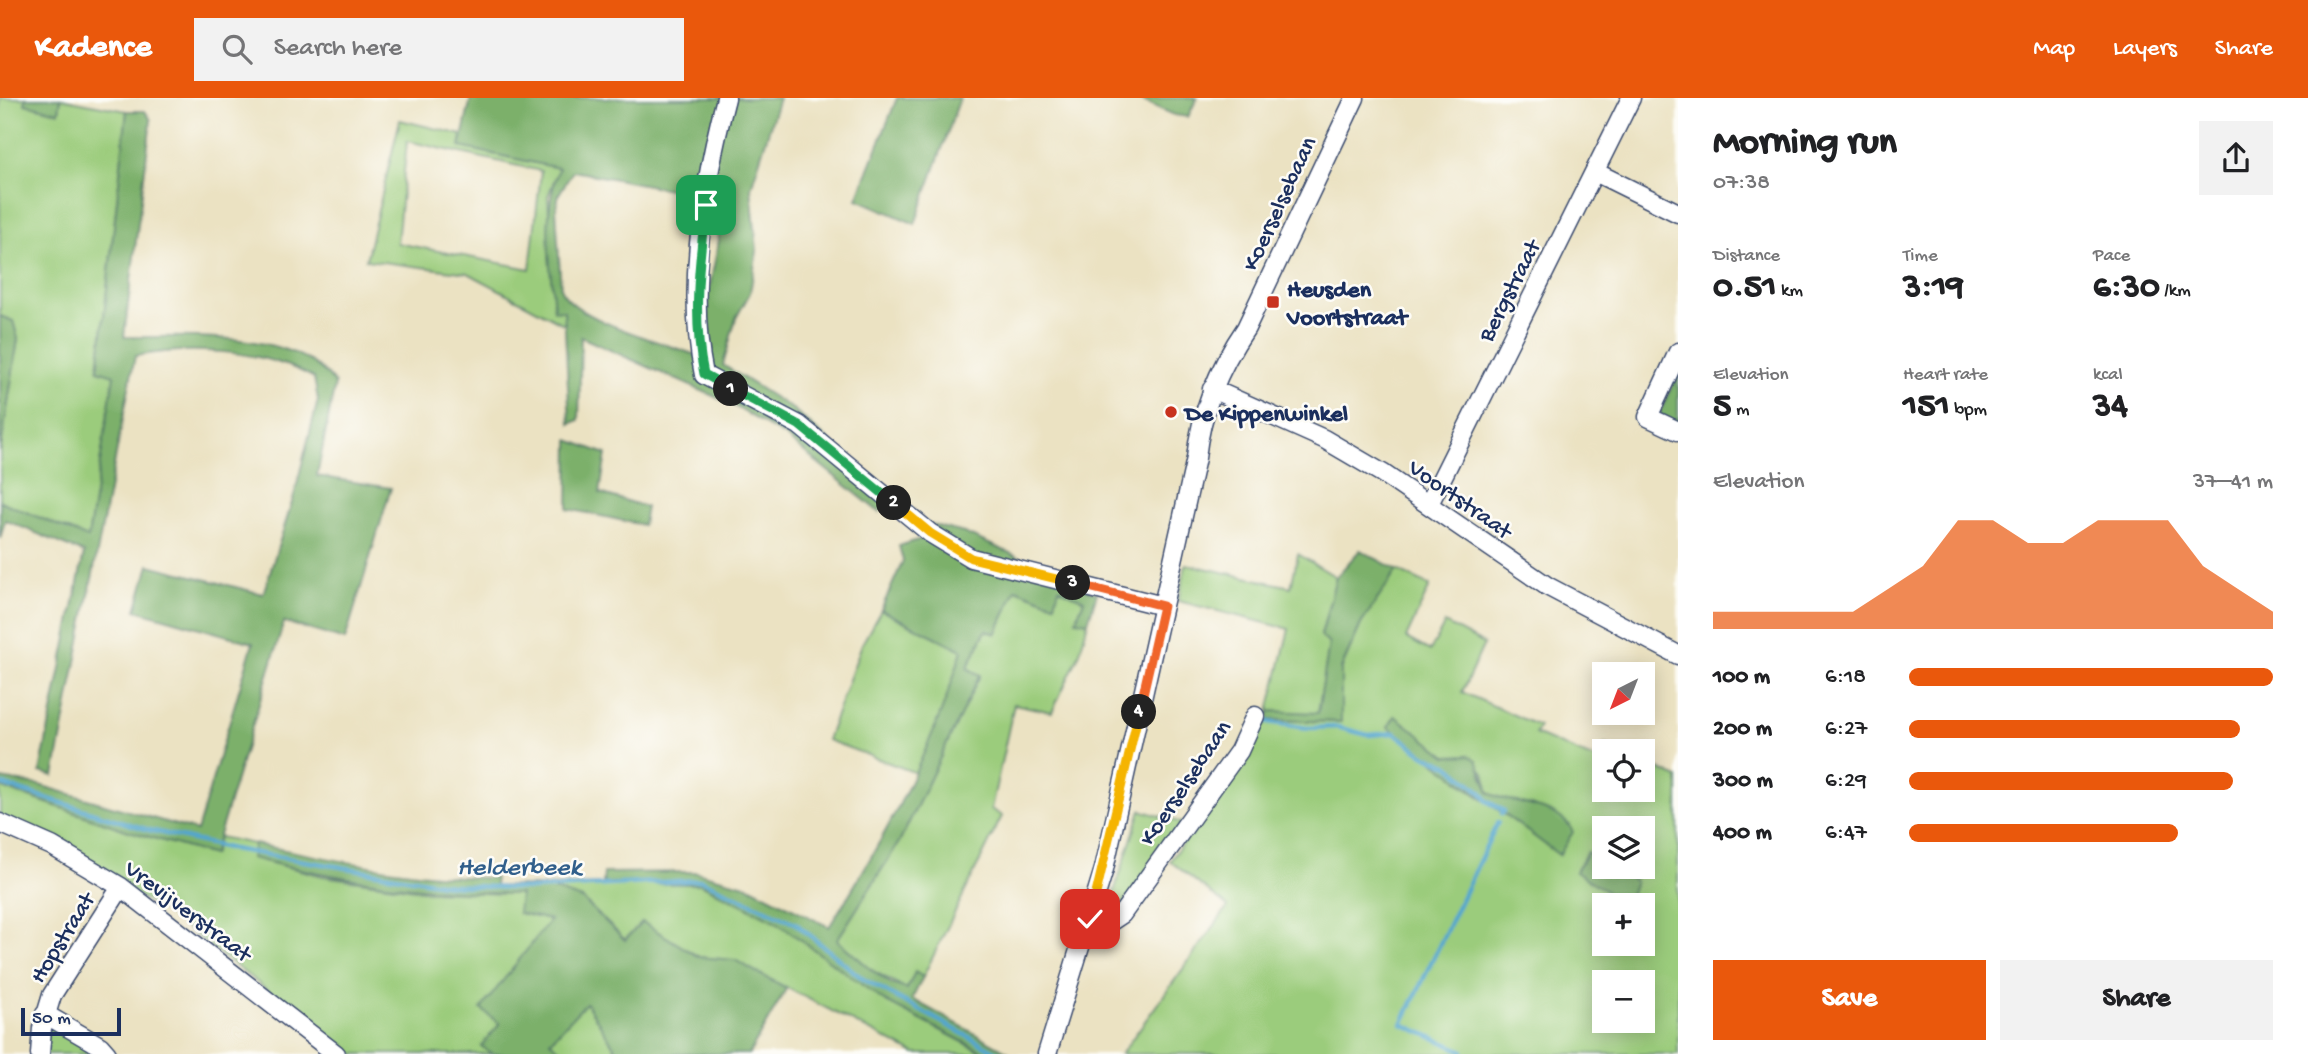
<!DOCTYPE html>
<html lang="en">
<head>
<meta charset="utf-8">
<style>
  :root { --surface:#fff; --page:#f2f2f2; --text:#202124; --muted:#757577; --accent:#ea580c }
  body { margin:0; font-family:"Gochi Hand",sans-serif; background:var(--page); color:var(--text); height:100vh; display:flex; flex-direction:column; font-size:26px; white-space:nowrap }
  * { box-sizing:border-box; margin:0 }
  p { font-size:23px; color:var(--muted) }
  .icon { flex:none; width:38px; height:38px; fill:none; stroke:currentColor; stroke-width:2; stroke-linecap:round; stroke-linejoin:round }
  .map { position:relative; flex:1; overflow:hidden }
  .drawer { display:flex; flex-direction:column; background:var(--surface); width:630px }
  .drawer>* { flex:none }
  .needle { width:46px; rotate:222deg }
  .fabs { position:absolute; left:1592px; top:564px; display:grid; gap:14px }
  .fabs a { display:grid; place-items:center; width:63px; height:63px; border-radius:0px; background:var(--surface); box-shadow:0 4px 18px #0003; font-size:35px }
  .scale { position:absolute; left:21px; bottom:18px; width:100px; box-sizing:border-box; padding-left:7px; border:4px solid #1b2f5e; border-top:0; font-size:19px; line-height:24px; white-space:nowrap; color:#1b2f5e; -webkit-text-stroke:5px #fdfcf7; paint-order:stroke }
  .pin { position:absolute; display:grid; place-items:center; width:60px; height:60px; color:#fff; margin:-30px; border-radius:14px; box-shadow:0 4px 10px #0006 }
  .km { position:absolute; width:35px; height:35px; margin:-18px; border-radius:50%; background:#222; color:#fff; font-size:19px; line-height:35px; text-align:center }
  .round { display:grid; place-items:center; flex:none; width:74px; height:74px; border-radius:0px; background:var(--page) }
  .head { display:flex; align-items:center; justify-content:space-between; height:119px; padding:0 35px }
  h1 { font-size:38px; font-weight:700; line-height:52px }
  .stats { display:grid; grid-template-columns:repeat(3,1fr); gap:10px; height:119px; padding:7px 35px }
  .stats div { display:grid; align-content:center }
  .stats b { font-size:35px; font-weight:700 }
  .stats small { font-size:19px; font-weight:400 }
  .stats p { font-size:19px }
  .chart { height:196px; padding:14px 35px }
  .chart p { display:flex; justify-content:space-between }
  .chart svg { width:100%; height:126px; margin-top:7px; fill:var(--accent); opacity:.7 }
  .action { display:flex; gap:14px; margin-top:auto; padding:14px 35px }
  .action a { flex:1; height:80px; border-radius:0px; background:var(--accent); color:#fff; font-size:28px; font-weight:700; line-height:80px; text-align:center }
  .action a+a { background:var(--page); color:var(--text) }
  ul { padding:0 35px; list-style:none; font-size:23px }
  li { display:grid; grid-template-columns:112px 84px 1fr; align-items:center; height:52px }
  li i { height:18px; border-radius:9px; background:var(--accent) }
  header { display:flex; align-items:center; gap:42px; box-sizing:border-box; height:98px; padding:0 35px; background:var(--accent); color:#fff }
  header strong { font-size:33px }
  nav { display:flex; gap:38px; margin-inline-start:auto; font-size:24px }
  .search { width:490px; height:63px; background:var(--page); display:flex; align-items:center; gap:18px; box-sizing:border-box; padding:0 24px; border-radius:0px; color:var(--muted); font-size:26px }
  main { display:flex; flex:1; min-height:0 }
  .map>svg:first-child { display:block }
  .green { fill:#9bcc7b; stroke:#5b7e6c; stroke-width:2; fill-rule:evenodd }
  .forest { fill:#7cb06b; stroke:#4c7064; stroke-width:2; fill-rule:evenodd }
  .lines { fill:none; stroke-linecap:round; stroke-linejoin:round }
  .stream { stroke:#53a6ce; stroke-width:4.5 }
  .minor-casing { stroke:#3a4a6d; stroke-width:21 }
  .minor { stroke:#fff; stroke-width:18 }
  .split-1-casing { stroke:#fff; stroke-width:14 }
  .split-2-casing { stroke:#fff; stroke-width:14 }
  .split-3-casing { stroke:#fff; stroke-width:14 }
  .split-4-casing { stroke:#fff; stroke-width:14 }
  .split-5-casing { stroke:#fff; stroke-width:14 }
  .split-1 { stroke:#22a559; stroke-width:9 }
  .split-2 { stroke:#22a559; stroke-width:9 }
  .split-3 { stroke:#f5b400; stroke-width:9 }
  .split-4 { stroke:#f0652b; stroke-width:9 }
  .split-5 { stroke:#f5b400; stroke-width:9 }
  .poi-dot { fill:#c8321e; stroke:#fdfcf7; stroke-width:2.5 }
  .labels { text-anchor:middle; stroke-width:5; stroke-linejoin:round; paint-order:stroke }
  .street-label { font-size:24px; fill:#1b2f5e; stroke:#fdfcf7 }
  .poi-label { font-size:24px; font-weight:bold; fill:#1b2f5e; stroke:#fdfcf7; text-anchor:start }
  .water-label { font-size:26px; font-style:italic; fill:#315f8b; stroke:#fdfcf7 }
</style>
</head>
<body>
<header>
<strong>Kadence</strong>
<div class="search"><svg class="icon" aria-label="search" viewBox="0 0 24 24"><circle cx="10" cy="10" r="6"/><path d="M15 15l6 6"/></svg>Search here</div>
<nav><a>Map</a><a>Layers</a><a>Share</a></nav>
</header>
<main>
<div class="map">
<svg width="1678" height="956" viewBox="0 0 1678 956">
  <rect width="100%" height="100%" fill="#fdfcf7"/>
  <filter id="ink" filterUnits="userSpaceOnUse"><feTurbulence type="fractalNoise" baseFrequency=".0143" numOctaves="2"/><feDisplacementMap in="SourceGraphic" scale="14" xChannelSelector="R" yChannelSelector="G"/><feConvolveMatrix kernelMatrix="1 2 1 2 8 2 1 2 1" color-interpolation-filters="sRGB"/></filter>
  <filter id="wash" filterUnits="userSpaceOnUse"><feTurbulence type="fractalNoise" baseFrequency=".00686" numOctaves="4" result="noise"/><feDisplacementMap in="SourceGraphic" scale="28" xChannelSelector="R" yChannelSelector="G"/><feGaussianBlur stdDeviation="1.57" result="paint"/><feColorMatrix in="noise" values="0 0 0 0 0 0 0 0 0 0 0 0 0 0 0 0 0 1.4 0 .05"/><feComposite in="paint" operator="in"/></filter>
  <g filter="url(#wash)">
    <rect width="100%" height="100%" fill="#ebe2c2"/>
    <path class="green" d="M0,0H26L25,6L59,14L61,0L127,13L98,272L115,276L88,441L0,403V356L18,241L13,223L0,218Z
      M400,22L462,37L460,49L559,70L548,98L554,212L564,213L565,227L468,175L366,162ZM407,43L541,73L530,171L397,145Z
      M1298,456L1336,479L1321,537L1329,546L1318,616L1269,613L1289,531L1178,503L1186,466L1291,489Z
      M1397,472L1430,488L1406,540L1430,553L1445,525L1484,546L1462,594L1539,628L1535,636L1599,663L1605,647L1619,653H1605V691H1643V664L1678,680V956H1121L1228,809L1170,763L1268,622L1341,624V572L1361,526ZM1395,619L1447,658H1468L1484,675L1489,695L1505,703L1532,707L1570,727L1560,756L1463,687ZM1605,730H1643V768H1611L1635,783L1576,774L1587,754L1605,765ZM1605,807H1643V845H1605ZM1605,884H1643V922H1605Z
      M1058,490L1084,502L1076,522L1088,524L1079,557L1052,614L1014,606L991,711L1002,718L923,879L915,875L907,891L873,873L837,842L901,741L980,577L967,571L986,532L996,536L1016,491L1054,506Z
      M881,512L962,552L945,608L916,675L827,642L862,546Z
      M0,689L129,733L213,757L219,739L254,746L252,760L323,778L429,793L520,796L551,822L481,911L500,926L482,948L493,956H350L164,813L0,718Z
      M1141,712L1182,725L1120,812L1111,814L1109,809Z
      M630,785L701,786L775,823L884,903L986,956H915L735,863L699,859L642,824L625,842L582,801L542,788Z
      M586,904L615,950L613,956H567L550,944Z
      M49,928L103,956H43Z"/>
    <path class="forest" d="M26,0H61L59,14L25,6Z
      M471,0H779L751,90L757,153L750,195L736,220L723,267L794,312L892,397L879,414L786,339L729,305L581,239L579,322L570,326L564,213L554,212C550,162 541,118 559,70L460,49ZM573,73L712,99L719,142L696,257C662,244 577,223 561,192L556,110L559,96Z
      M897,0H960L915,126L857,101Z
      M1136,0H1197L1188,19L1174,17Z
      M127,13H145L151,22L124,239C184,240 296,229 335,286L317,378L391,390L345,542L284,524L213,757L129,733L0,689V681L39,687L197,733L253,545L136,512L149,467L263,496L294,398L318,302L314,280C262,251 192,248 135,258L54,678L40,674L84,455L5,422L0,441V403L88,440L114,277L98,272Z
      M0,218L13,223L18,241L0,356Z
      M1677,277H1678V325L1659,316Z
      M569,342L606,356L600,395L646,409L643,427L568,411Z
      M925,425L964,435L1026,462L1043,474L1097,495L1088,524L1076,522L1084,502L1059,490L1055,506L1016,491L996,536L986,532L967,570L980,577L901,741L837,842L873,873L892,886L907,891L915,874L923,879L912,901L1008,954L1007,956H987L884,903L775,823L701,786L603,785L604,775L696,774L749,788L829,829C884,742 933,651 962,552L881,512L903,463L899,448L937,436Z
      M1360,452L1397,472L1361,526L1341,571V624L1268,622L1269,613L1318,615L1329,546L1321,538L1336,479Z
      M1395,618L1447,658L1468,657L1477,662L1489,695C1513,708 1559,705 1573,734L1559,757L1388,629Z
      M254,746C333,761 414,780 495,780V788H542L582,801L625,842L642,824L699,859L735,862L786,891L749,956H624L615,950L586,905L550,943L567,956H493L481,948L500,926L481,911L550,822L518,815L520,796C428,795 340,782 251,760Z
      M1587,754L1605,765V768H1611L1635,783L1627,806L1576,774Z"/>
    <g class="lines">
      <path class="stream" d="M1268,624L1307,630L1337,629L1368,637L1395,635L1424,657L1448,667L1482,695L1487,703L1504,713L1502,716
        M0,686L149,732L232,751L450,787L532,791L701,782L795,825L863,881L1000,956
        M1463,953L1402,926L1498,724"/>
    </g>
  </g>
  <g filter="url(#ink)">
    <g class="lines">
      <g class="minor-casing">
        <path id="minor" d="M726,0C704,84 686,191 704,277L799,327L930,435L971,460L1163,508
          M1595,74L1678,115
          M1678,254L1648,319L1678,333
          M1212,291L1324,341L1382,375L1547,488L1678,557
          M1429,406L1631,0
          M0,725L52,748L121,789L336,956
          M1090,821L1107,826L1122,816L1239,653L1255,618
          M45,916L100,948L107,956
          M40,956L42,930L52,897L121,789
          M1047,956L1104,771L1196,360C1201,312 1218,271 1246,230L1355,0"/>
      </g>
      <use href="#minor" class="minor"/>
    </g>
  </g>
  <g class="lines" filter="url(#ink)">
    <g class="split-1-casing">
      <path id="split-1" d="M706,107C699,165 692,220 704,276L731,291"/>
    </g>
    <g class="split-2-casing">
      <path id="split-2" d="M731,291L799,327L894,405"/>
    </g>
    <g class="split-3-casing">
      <path id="split-3" d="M894,405L930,435L971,460L1073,485"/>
    </g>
    <g class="split-4-casing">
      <path id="split-4" d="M1073,485L1163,508L1139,614"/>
    </g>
    <g class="split-5-casing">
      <path id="split-5" d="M1090,821L1139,614"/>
    </g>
    <use href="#split-1" class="split-1"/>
    <use href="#split-2" class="split-2"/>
    <use href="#split-3" class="split-3"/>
    <use href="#split-4" class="split-4"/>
    <use href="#split-5" class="split-5"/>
  </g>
  <g class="poi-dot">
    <rect x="1266" y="197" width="14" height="14" rx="3.5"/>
    <circle cx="1171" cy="314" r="7"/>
  </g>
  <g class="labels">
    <g class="street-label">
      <text transform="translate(1278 105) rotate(-65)" y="8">Koerselsebaan</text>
      <text transform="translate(1508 192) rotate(-63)" y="8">Bergstraat</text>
      <text transform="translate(1461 400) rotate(35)" y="8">Voortstraat</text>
      <text transform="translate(1184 684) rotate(-56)" y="8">Koerselsebaan</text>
      <text transform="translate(189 812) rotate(37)" y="8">Vrevijverstraat</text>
      <text transform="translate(61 839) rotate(-58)" y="8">Hopstraat</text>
    </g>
    <g class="poi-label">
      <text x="1287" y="198">Heusden<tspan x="1287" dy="28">Voortstraat</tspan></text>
      <text x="1185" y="322">De Kippenwinkel</text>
    </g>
    <g class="water-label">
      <text x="519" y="776">Helderbeek</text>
    </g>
  </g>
</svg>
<div class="fabs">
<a><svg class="needle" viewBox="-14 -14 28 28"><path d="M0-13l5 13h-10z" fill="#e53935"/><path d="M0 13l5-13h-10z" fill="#757577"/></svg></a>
<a><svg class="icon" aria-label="locate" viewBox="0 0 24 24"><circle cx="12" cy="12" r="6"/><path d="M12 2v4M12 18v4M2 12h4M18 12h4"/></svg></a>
<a><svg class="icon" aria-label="layers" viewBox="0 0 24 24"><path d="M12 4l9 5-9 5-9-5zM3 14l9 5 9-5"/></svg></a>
<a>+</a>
<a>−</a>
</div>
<div class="scale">50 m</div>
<div class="pin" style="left:706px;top:107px;background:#1e9e55"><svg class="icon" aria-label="arrive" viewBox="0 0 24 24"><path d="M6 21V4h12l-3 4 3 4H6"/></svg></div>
<div class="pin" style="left:1090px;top:821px;background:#d93025"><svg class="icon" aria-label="check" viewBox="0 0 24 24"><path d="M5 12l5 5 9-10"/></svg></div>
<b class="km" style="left:731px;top:291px">1</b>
<b class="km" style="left:894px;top:405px">2</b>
<b class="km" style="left:1073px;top:485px">3</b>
<b class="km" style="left:1139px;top:614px">4</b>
</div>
<section class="drawer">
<div class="head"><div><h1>Morning run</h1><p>07:38</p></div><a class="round"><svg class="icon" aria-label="share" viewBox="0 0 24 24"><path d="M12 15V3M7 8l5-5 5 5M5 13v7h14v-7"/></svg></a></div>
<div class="stats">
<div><p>Distance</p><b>0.51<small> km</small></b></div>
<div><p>Time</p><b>3:19</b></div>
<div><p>Pace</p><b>6:30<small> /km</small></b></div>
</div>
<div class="stats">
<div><p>Elevation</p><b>5<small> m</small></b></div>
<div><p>Heart rate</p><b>151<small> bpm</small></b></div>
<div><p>kcal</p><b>34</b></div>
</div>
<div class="chart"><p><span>Elevation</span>37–41 m</p>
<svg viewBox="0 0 160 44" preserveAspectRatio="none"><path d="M0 44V38L10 38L20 38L30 38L40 38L50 30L60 22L70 6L80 6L90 14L100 14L110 6L120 6L130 6L140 22L150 30L160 38V44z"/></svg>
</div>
<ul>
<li><b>100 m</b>6:18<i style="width:100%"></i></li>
<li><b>200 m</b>6:27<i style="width:91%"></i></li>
<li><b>300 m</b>6:29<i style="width:89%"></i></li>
<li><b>400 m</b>6:47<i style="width:74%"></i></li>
</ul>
<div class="action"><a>Save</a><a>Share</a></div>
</section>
</main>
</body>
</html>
